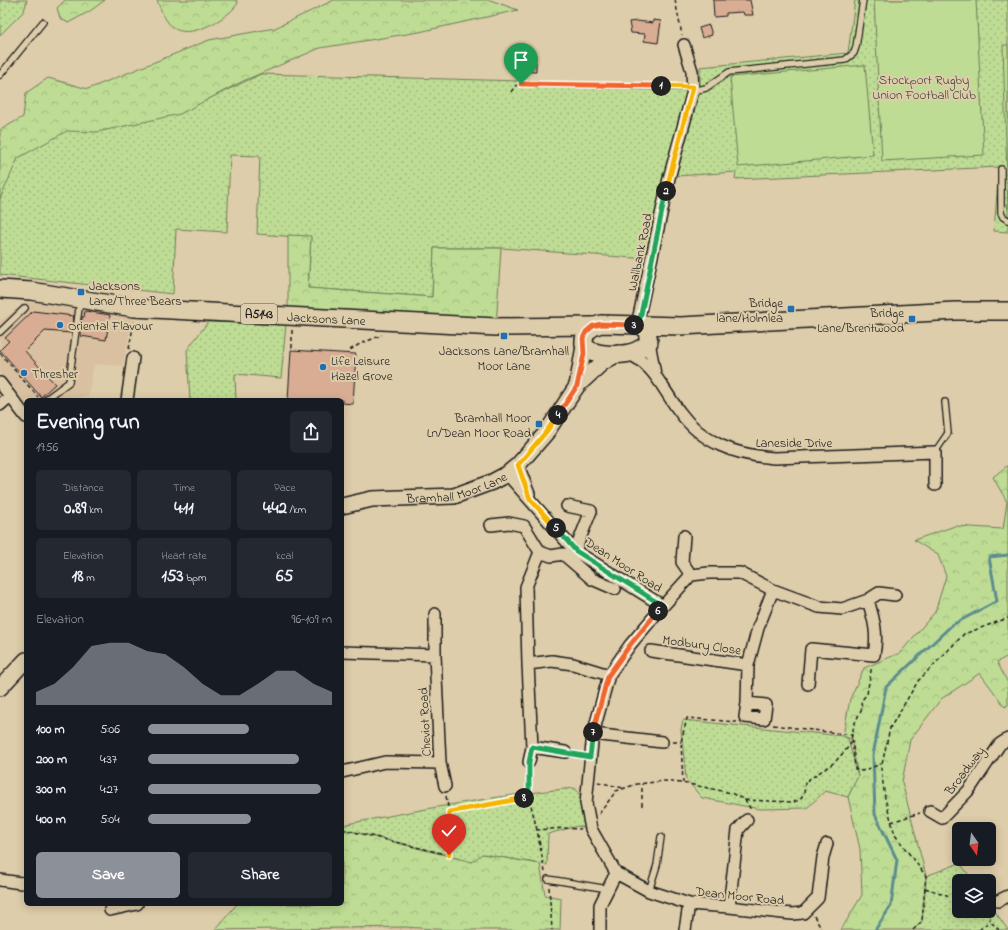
<!DOCTYPE html>
<html lang="en">
<head>
<meta charset="utf-8">
<style>
  :root { --surface:#171b24; --page:#242831; --text:#f1f3f6; --muted:#9ea1a6; --accent:#8c9099 }
  body { margin:0; font-family:"Indie Flower",sans-serif; background:var(--page); color:var(--text); height:100vh; display:flex; flex-direction:column; font-size:15px; white-space:nowrap }
  * { box-sizing:border-box; margin:0 }
  p { font-size:13px; color:var(--muted) }
  .icon { flex:none; width:22px; height:22px; fill:none; stroke:currentColor; stroke-width:2; stroke-linecap:round; stroke-linejoin:round }
  .map { position:relative; flex:1; overflow:hidden }
  .sheet { position:absolute; left:24px; top:398px; width:320px; height:508px; display:flex; flex-direction:column; background:var(--surface); border-radius:6px; box-shadow:0 2px 10px #0003 }
  .sheet>* { flex:none }
  .needle { width:26px; rotate:166deg }
  .buttons { position:absolute; left:952px; top:822px; display:grid; gap:8px }
  .buttons a { display:grid; place-items:center; width:44px; height:44px; border-radius:6px; background:var(--surface); box-shadow:0 2px 10px #0003; font-size:20px }
  .pin { position:absolute; display:grid; place-items:center; width:34px; height:34px; color:#fff; margin:-41px -17px; border-radius:50% 50% 50% 0; rotate:-45deg; box-shadow:0 0 4px #0007 }
  .pin .icon { rotate:45deg }
  .km { position:absolute; width:20px; height:20px; margin:-10px; border-radius:50%; background:#222; color:#fff; font-size:11px; line-height:20px; text-align:center }
  .round { display:grid; place-items:center; flex:none; width:42px; height:42px; border-radius:6px; background:var(--page) }
  .head { display:flex; align-items:center; justify-content:space-between; height:68px; padding:0 12px }
  h1 { font-size:22px; font-weight:700; line-height:30px }
  .metrics { display:grid; grid-template-columns:repeat(3,1fr); gap:6px; height:68px; padding:4px 12px }
  .metrics div { display:grid; align-content:center; border-radius:6px; background:var(--page); text-align:center }
  .metrics b { font-size:17px; font-weight:700 }
  .metrics small { font-size:11px; font-weight:400 }
  .metrics p { font-size:11px }
  .chart { height:112px; padding:8px 12px }
  .chart p { display:flex; justify-content:space-between }
  .chart svg { width:100%; height:72px; margin-top:4px; fill:var(--accent); opacity:.7 }
  .action { display:flex; gap:8px; margin-top:auto; padding:8px 12px }
  .action a { flex:1; height:46px; border-radius:6px; background:var(--accent); color:#fff; font-size:16px; font-weight:700; line-height:46px; text-align:center }
  .action a+a { background:var(--page); color:var(--text) }
  ul { padding:0 12px; list-style:none; font-size:13px }
  li { display:grid; grid-template-columns:64px 48px 1fr; align-items:center; height:30px }
  li i { height:10px; border-radius:5px; background:var(--accent) }
  .map>svg:first-child { display:block }
  .built { fill:#d8c0a0 }
  .industrial { fill:url(#industrial-furrows) }
  .grass { fill:url(#grass-dots); stroke:#6d7c58 }
  .forest { fill:url(#forest-crowns); stroke:#6d7c58 }
  .pitch { fill:#bedc94; stroke:#6d7c58 }
  .lines { fill:none; stroke-linecap:round; stroke-linejoin:round }
  .stream { stroke:#5b8c8f; stroke-width:3 }
  .building { fill:#d8ad94; stroke:#1c1c1c }
  .lane-casing { stroke:#1c1c1c; stroke-width:8 }
  .street-casing { stroke:#1c1c1c; stroke-width:14 }
  .secondary-casing { stroke:#1c1c1c; stroke-width:18 }
  .primary-casing { stroke:#1c1c1c; stroke-width:20 }
  .path { stroke:#1c1c1c; stroke-width:1.5; stroke-dasharray:4 3; stroke-linecap:butt }
  .lane { stroke:#decdaa; stroke-width:5.5 }
  .street { stroke:#decdaa; stroke-width:11 }
  .secondary { stroke:#decdaa; stroke-width:15 }
  .primary { stroke:#decdaa; stroke-width:17 }
  .split-1-casing { stroke:#fff; stroke-width:8 }
  .split-2-casing { stroke:#fff; stroke-width:8 }
  .split-3-casing { stroke:#fff; stroke-width:8 }
  .split-4-casing { stroke:#fff; stroke-width:8 }
  .split-5-casing { stroke:#fff; stroke-width:8 }
  .split-6-casing { stroke:#fff; stroke-width:8 }
  .split-7-casing { stroke:#fff; stroke-width:8 }
  .split-8-casing { stroke:#fff; stroke-width:8 }
  .split-9-casing { stroke:#fff; stroke-width:8 }
  .split-1 { stroke:#f0652b; stroke-width:5 }
  .split-2 { stroke:#f5b400; stroke-width:5 }
  .split-3 { stroke:#22a559; stroke-width:5 }
  .split-4 { stroke:#f0652b; stroke-width:5 }
  .split-5 { stroke:#f5b400; stroke-width:5 }
  .split-6 { stroke:#22a559; stroke-width:5 }
  .split-7 { stroke:#f0652b; stroke-width:5 }
  .split-8 { stroke:#22a559; stroke-width:5 }
  .split-9 { stroke:#f5b400; stroke-width:5 }
  .poi-dot { fill:#1f6fb2; stroke:#decdaa; stroke-width:1.5 }
  .labels { text-anchor:middle; stroke-width:4; stroke-linejoin:round; paint-order:stroke }
  .shield { fill:#decdaa; stroke:#565147; stroke-width:1 }
  .shield-label { font-size:12px; font-weight:bold; fill:#1c1c1c }
  .park-label { font-size:13px; fill:#3c4234; stroke:#decdaa }
  .street-label { font-size:13px; fill:#1c1c1c; stroke:#decdaa }
  .poi-label { font-size:13px; fill:#1c1c1c; stroke:#decdaa; text-anchor:start }
</style>
</head>
<body>
<div class="map">
<svg width="1008" height="930" viewBox="0 0 1008 930">
  <defs>
    <pattern id="industrial-furrows" width="10" height="10" patternUnits="userSpaceOnUse"><rect width="10" height="10" fill="#d8c0a0"/><path d="M-1 1l2-2M0 10L10 0M9 11l2-2" fill="none" stroke="#b9a489"/></pattern>
    <pattern id="grass-dots" width="8" height="8" patternUnits="userSpaceOnUse"><rect width="8" height="8" fill="#bedc94"/><path d="M2 2h.1M6 6h.1" fill="none" stroke="#a3bc7f" stroke-width="1.8" stroke-linecap="round"/></pattern>
    <pattern id="forest-crowns" width="20" height="18" patternUnits="userSpaceOnUse"><rect width="20" height="18" fill="#bedc94"/><path d="M2 6a3 3 0 1 1 6 0M12 15a3 3 0 1 1 6 0" fill="none" stroke="#a3bc7f"/></pattern>
  </defs>
  <rect width="100%" height="100%" fill="#decdaa"/>
  <filter id="ink" filterUnits="userSpaceOnUse"><feTurbulence type="fractalNoise" baseFrequency=".025" numOctaves="2"/><feDisplacementMap in="SourceGraphic" scale="8" xChannelSelector="R" yChannelSelector="G"/><feConvolveMatrix kernelMatrix="1 2 1 2 8 2 1 2 1" color-interpolation-filters="sRGB"/></filter>
  <g filter="url(#ink)">
    <path class="built" d="M39,292L134,308L123,366L94,364L88,397L26,400V412L0,377V321Z"/>
    <path class="industrial" d="M340,927H405L450,930H263Z"/>
    <path class="grass" d="M0,0H27L24,11L0,35Z
      M855,0H1008V232L994,231L999,167L735,179L736,172L676,176L700,90V67L848,53Z
      M261,74L521,81V86L688,91L648,259L501,248H434L432,297L308,288L311,238L257,234L260,156L230,155L227,232L176,229L173,294L0,275V188L3,164L60,129L183,111Z
      M208,322L286,324L281,378L235,374L236,400H190L187,350Z
      M683,720L843,736L848,739L858,776L848,797L825,791L807,808L760,809L702,798L686,779L681,729Z
      M575,788L586,803L591,829L577,826L548,834L547,865L482,854L473,865L449,855L342,829V825C419,810 496,795 575,788Z
      M960,863L973,881H959V911H989V903L1008,930H913L922,921L926,876Z"/>
    <path class="forest" d="M65,0H105L90,11L68,23L60,18L57,8Z
      M157,0H236L238,3C230,17 197,35 181,31C168,29 161,11 157,0Z
      M334,0H490L518,10L419,32L320,48L243,81L180,114L97,132L67,131L18,158L0,199V130L23,117L26,93L48,78L88,89L209,40L275,28Z
      M288,235L311,236L308,288L432,297L434,248H501L496,327L288,316Z
      M1008,465V656L997,662L1008,683V705L1005,707L980,673L941,699L910,740L902,782L926,876L922,921L913,930H841L862,895L860,849L848,797L858,776L851,739L843,736L850,699L864,668L900,653L935,612L946,576L938,555L914,540L955,526L1003,529L1007,502L993,477Z
      M342,829L472,862L482,854L540,864L545,895L561,898L560,930H450L405,927L215,930L237,904H342Z"/>
    <path class="pitch" d="M874,0H976L984,155L882,161Z
      M1003,45H1008V209Z
      M865,65L873,155L738,167L730,77Z"/>
    <g class="lines">
      <path class="stream" d="M875,930L891,906L897,860L875,814L873,755L886,687L952,625L997,601L989,557L1008,555"/>
    </g>
    <path class="building" d="M713,0H750L753,15H744L743,12L726,13V16L714,17Z
      M653,20L661,21L658,43L644,41L645,34L631,33L629,22L637,21L653,23Z
      M709,25L712,35L702,38L699,28Z
      M510,61L536,62V72L510,71Z
      M33,311L74,316L71,333L45,331L25,351L55,384L41,397L0,350L9,341L5,338Z
      M85,311L110,315L106,340L81,336L82,317H84Z
      M291,350L356,354L353,404L342,403V400H288Z"/>
    <g class="lines">
      <g class="lane-casing">
        <path id="lane" d="M0,75L43,22
          M693,91L706,88L729,72L845,60L854,53L856,47L863,0
          M1001,169V213L1003,217L1008,220
          M0,332L25,308
          M45,400L69,382L80,301
          M935,452L948,433L945,402
          M548,879L608,889
          M649,891L657,865L661,837"/>
      </g>
      <g class="street-casing">
        <path id="street" d="M637,325L669,178L693,91L692,71L684,45
          M649,342L655,374
          M626,353C653,362 663,390 679,411C702,443 735,455 774,458L935,452V485
          M0,383L26,417
          M127,400L133,358
          M0,405L10,396
          M518,465L529,494
          M507,474L575,551L663,606L630,645L609,675L593,734L586,803L591,829L616,873L649,891L689,904L729,907L792,914L803,913L818,898L823,857L827,844
          M567,506L591,511L575,551
          M491,525L509,523L524,526L540,552L526,587L528,664L552,661L573,664L609,675
          M684,536L682,562L691,575
          M540,552L551,556L563,554L592,579L615,589
          M663,606L691,575L709,573H740L773,590L819,607L842,609L868,600L879,593L895,595
          M651,651L748,665
          M342,652L435,655L440,763L445,786
          M435,655V614
          M528,664L532,747L565,752
          M808,684L811,649L874,655C878,634 874,620 868,600
          M747,703L745,717L764,719L766,705L747,703L748,665L758,628L773,590
          M593,734L662,742
          M529,762L532,747
          M342,772L385,762L440,763
          M930,811L942,818L969,790L1000,744L1008,739
          M0,880L21,883L26,882
          M998,901L1008,896
          M729,907L738,830L747,820
          M110,910L137,904
          M600,930V905L616,873
          M685,930L689,904"/>
      </g>
      <g class="secondary-casing">
        <g id="secondary">
          <path d="M577,386L584,346"/>
          <path id="s1" d="M342,506L372,499L454,496L492,482L507,474L518,465L546,433L577,386L602,363L619,353"/>
          <path d="M0,688L26,660"/>
        </g>
      </g>
      <g class="primary-casing">
        <g id="primary">
          <path id="s2" d="M0,289L31,291L134,308L496,327L593,326"/>
          <path d="M643,326L647,331L649,342C645,346 641,349 636,351C624,356 589,357 584,344C583,332 591,327 601,324L681,326L955,311H1008"/>
        </g>
      </g>
      <path class="path" d="M675,0L682,35
        M511,92L515,86L521,84L683,87
        M292,348V330
        M129,349L134,321
        M350,350L358,345L382,335
        M0,353L38,397
        M773,725L852,735L855,769L862,771L881,764
        M673,742H681
        M528,771V793L537,830
        M598,782L623,788
        M683,783L681,742L687,718L737,722
        M446,796L449,812
        M745,800L793,802L800,800L804,794L805,782L835,762L850,745L854,725L862,708L861,701L867,694L872,665
        M642,806V784
        M599,814L616,791L637,784L664,781L689,784L731,793L745,800L750,808L749,811
        M891,822L920,813
        M342,829L449,855V812L529,797
        M545,872L537,830L563,828L581,829
        M549,887L552,930
        M925,888L959,899
        M989,909L990,921L999,930
        M814,916L822,930
        M913,930L922,921L926,876L895,835L885,798L881,769L890,728L918,681L964,634L1008,618
        M979,930L990,921"/>
      <use href="#lane" class="lane"/>
      <use href="#street" class="street"/>
      <use href="#secondary" class="secondary"/>
      <use href="#primary" class="primary"/>
    </g>
  </g>
  <g class="lines" filter="url(#ink)">
    <g class="split-1-casing">
      <path id="split-1" d="M521,84L661,86"/>
    </g>
    <g class="split-2-casing">
      <path id="split-2" d="M661,86L693,87L666,191"/>
    </g>
    <g class="split-3-casing">
      <path id="split-3" d="M634,325H637L640,319L666,191"/>
    </g>
    <g class="split-4-casing">
      <path id="split-4" d="M558,415L577,386L584,354L583,338L586,332L593,326L601,324L634,325"/>
    </g>
    <g class="split-5-casing">
      <path id="split-5" d="M556,528L530,499L518,465L546,432L558,415"/>
    </g>
    <g class="split-6-casing">
      <path id="split-6" d="M556,528L576,551L663,606L658,611"/>
    </g>
    <g class="split-7-casing">
      <path id="split-7" d="M593,732L608,676L630,645L658,611"/>
    </g>
    <g class="split-8-casing">
      <path id="split-8" d="M524,798L529,797V762L532,747L590,757L593,732"/>
    </g>
    <g class="split-9-casing">
      <path id="split-9" d="M449,855V812L524,798"/>
    </g>
    <use href="#split-1" class="split-1"/>
    <use href="#split-2" class="split-2"/>
    <use href="#split-3" class="split-3"/>
    <use href="#split-4" class="split-4"/>
    <use href="#split-5" class="split-5"/>
    <use href="#split-6" class="split-6"/>
    <use href="#split-7" class="split-7"/>
    <use href="#split-8" class="split-8"/>
    <use href="#split-9" class="split-9"/>
  </g>
  <g class="poi-dot">
    <rect x="77" y="288" width="8" height="8" rx="2"/>
    <rect x="787" y="305" width="8" height="8" rx="2"/>
    <rect x="908" y="315" width="8" height="8" rx="2"/>
    <circle cx="60" cy="325" r="4"/>
    <rect x="500" y="332" width="8" height="8" rx="2"/>
    <circle cx="323" cy="367" r="4"/>
    <circle cx="24" cy="373" r="4"/>
    <rect x="535" y="420" width="8" height="8" rx="2"/>
  </g>
  <g class="labels">
    <rect class="shield" x="241" y="304" width="36" height="20" rx="3"/>
    <g class="shield-label">
      <text x="259" y="318">A5143</text>
    </g>
    <g class="park-label">
      <text x="924" y="84">Stockport Rugby<tspan x="924" dy="15">Union Football Club</tspan></text>
    </g>
    <g class="street-label">
      <text transform="translate(639 252) rotate(-78)" y="5">Wallbank Road</text>
      <text dy="5" stroke="none"><textPath href="#s2" startOffset="328">Jacksons Lane</textPath></text>
      <text x="794" y="447">Laneside Drive</text>
      <text dy="5" stroke="none"><textPath href="#s1" startOffset="117">Bramhall Moor Lane</textPath></text>
      <text transform="translate(624 564) rotate(33)" y="5">Dean Moor Road</text>
      <text transform="translate(702 644) rotate(8)" y="5">Modbury Close</text>
      <text transform="translate(424 722) rotate(-93)" y="5">Cheviot Road</text>
      <text transform="translate(964 770) rotate(-53)" y="5">Broadway</text>
      <text transform="translate(740 895) rotate(6)" y="5">Dean Moor Road</text>
    </g>
    <g class="poi-label">
      <text x="89" y="290">Jacksons<tspan x="89" dy="15">Lane/Three Bears</tspan></text>
      <text x="783" y="307" text-anchor="end">Bridge<tspan x="783" dy="15">lane/Holmlea</tspan></text>
      <text x="904" y="317" text-anchor="end">Bridge<tspan x="904" dy="15">Lane/Brentwood</tspan></text>
      <text x="68" y="330">Oriental Flavour</text>
      <text x="504" y="355" text-anchor="middle">Jacksons Lane/Bramhall<tspan x="504" dy="15">Moor Lane</tspan></text>
      <text x="331" y="365">Life Leisure<tspan x="331" dy="15">Hazel Grove</tspan></text>
      <text x="32" y="378">Thresher</text>
      <text x="531" y="422" text-anchor="end">Bramhall Moor<tspan x="531" dy="15">Ln/Dean Moor Road</tspan></text>
    </g>
  </g>
</svg>
<div class="buttons">
<a><svg class="needle" viewBox="-14 -14 28 28"><path d="M0-13l5 13h-10z" fill="#e53935"/><path d="M0 13l5-13h-10z" fill="#9ea1a6"/></svg></a>
<a><svg class="icon" aria-label="layers" viewBox="0 0 24 24"><path d="M12 4l9 5-9 5-9-5zM3 14l9 5 9-5"/></svg></a>
</div>
<div class="pin" style="left:521px;top:84px;background:#1e9e55"><svg class="icon" aria-label="arrive" viewBox="0 0 24 24"><path d="M6 21V4h12l-3 4 3 4H6"/></svg></div>
<div class="pin" style="left:449px;top:855px;background:#d93025"><svg class="icon" aria-label="check" viewBox="0 0 24 24"><path d="M5 12l5 5 9-10"/></svg></div>
<b class="km" style="left:661px;top:86px">1</b>
<b class="km" style="left:666px;top:191px">2</b>
<b class="km" style="left:634px;top:325px">3</b>
<b class="km" style="left:558px;top:415px">4</b>
<b class="km" style="left:556px;top:528px">5</b>
<b class="km" style="left:658px;top:611px">6</b>
<b class="km" style="left:593px;top:732px">7</b>
<b class="km" style="left:524px;top:798px">8</b>
<section class="sheet">
<div class="head"><div><h1>Evening run</h1><p>19:56</p></div><a class="round"><svg class="icon" aria-label="share" viewBox="0 0 24 24"><path d="M12 15V3M7 8l5-5 5 5M5 13v7h14v-7"/></svg></a></div>
<div class="metrics">
<div><p>Distance</p><b>0.89<small> km</small></b></div>
<div><p>Time</p><b>4:11</b></div>
<div><p>Pace</p><b>4:42<small> /km</small></b></div>
</div>
<div class="metrics">
<div><p>Elevation</p><b>18<small> m</small></b></div>
<div><p>Heart rate</p><b>153<small> bpm</small></b></div>
<div><p>kcal</p><b>65</b></div>
</div>
<div class="chart"><p><span>Elevation</span>96–109 m</p>
<svg viewBox="0 0 160 44" preserveAspectRatio="none"><path d="M0 44V36L10 31L20 21L30 8L40 6L50 6L60 11L70 13L80 21L90 31L100 38L110 38L120 31L130 23L140 23L150 31L160 36V44z"/></svg>
</div>
<ul>
<li><b>100 m</b>5:06<i style="width:55%"></i></li>
<li><b>200 m</b>4:37<i style="width:82%"></i></li>
<li><b>300 m</b>4:27<i style="width:94%"></i></li>
<li><b>400 m</b>5:04<i style="width:56%"></i></li>
</ul>
<div class="action"><a>Save</a><a>Share</a></div>
</section>
</div>
</body>
</html>
